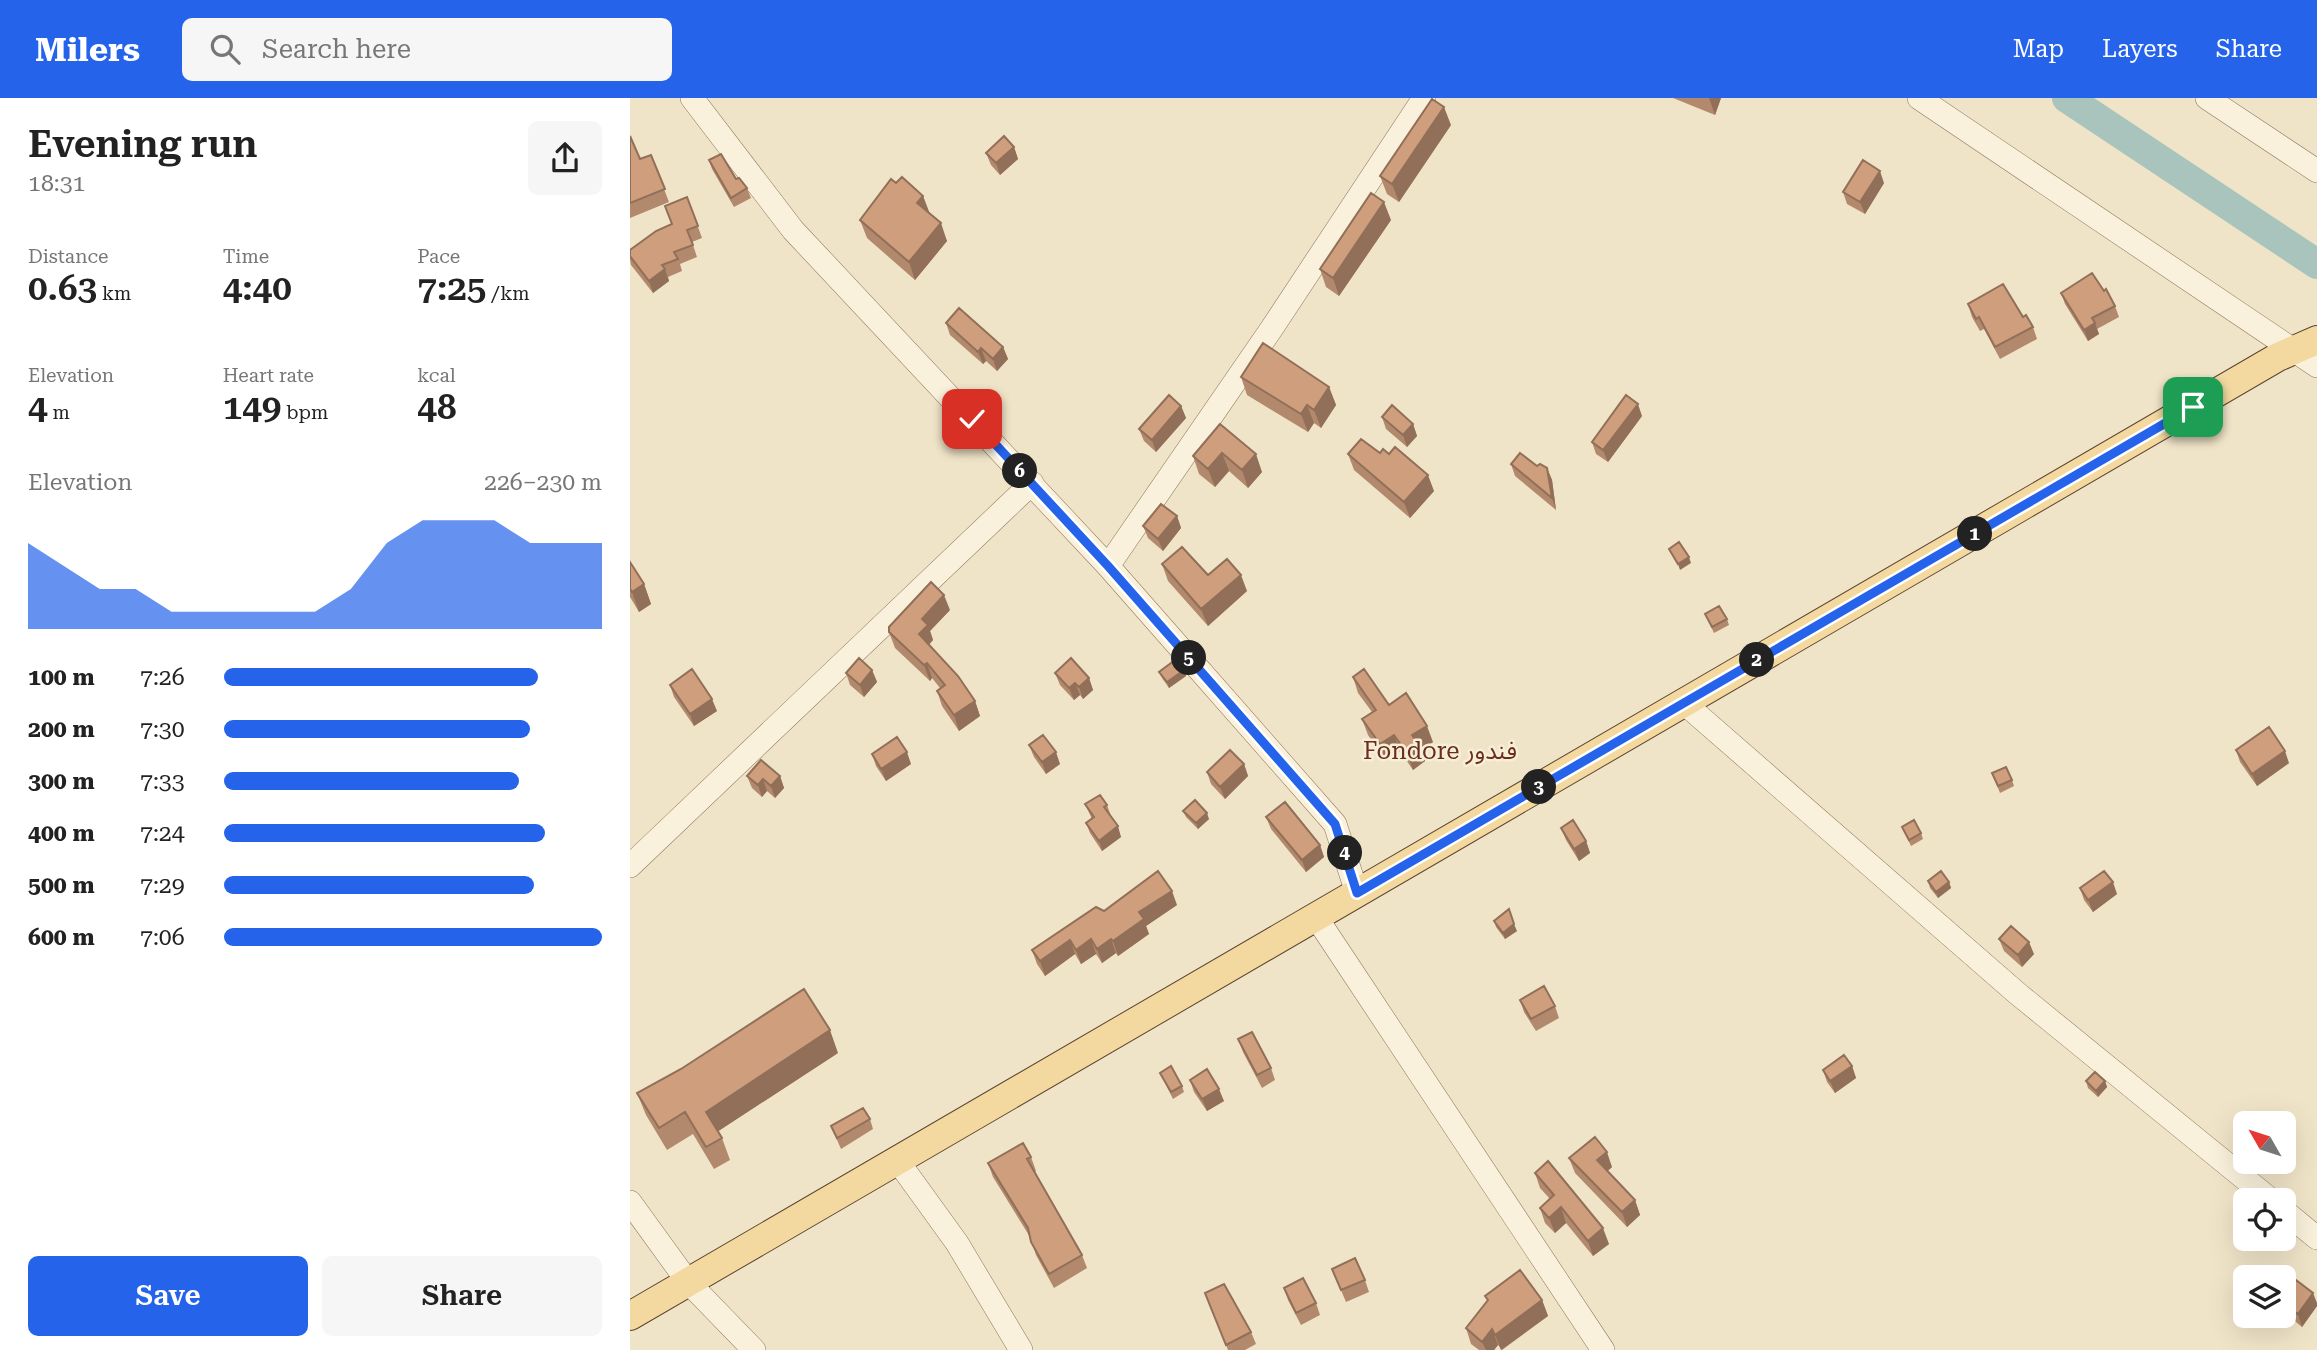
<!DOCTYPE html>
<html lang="en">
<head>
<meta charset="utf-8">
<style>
  :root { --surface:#fff; --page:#f6f6f6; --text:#222; --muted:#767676; --accent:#2563eb }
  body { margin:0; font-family:"Roboto Serif","Noto Sans Arabic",serif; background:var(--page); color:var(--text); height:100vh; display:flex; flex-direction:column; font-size:26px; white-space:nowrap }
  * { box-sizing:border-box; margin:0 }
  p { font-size:23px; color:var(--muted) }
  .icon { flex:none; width:38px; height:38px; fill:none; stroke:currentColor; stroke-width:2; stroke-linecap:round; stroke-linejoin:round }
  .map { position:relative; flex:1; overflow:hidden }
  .side { display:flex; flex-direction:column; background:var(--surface); width:630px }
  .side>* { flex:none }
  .needle { width:46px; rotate:309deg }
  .tools { position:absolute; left:1603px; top:1013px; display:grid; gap:14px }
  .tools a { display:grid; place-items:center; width:63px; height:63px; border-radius:10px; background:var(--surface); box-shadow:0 7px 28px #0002; font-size:35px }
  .pin { position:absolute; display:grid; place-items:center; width:60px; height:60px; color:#fff; margin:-30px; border-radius:14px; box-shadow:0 4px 10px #0006 }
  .km { position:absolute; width:35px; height:35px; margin:-18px; border-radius:50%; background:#222; color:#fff; font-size:19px; line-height:35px; text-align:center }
  .round { display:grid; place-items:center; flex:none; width:74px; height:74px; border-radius:10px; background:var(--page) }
  .summary { display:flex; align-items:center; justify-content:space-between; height:119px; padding:0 28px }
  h1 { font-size:38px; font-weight:600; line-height:52px }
  .stats { display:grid; grid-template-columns:repeat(3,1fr); gap:10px; height:119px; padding:7px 28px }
  .stats div { display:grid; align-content:center }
  .stats b { font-size:35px; font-weight:600 }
  .stats small { font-size:19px; font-weight:400 }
  .stats p { font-size:19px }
  .chart { height:196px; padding:14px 28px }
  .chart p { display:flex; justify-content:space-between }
  .chart svg { width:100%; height:126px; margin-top:7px; fill:var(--accent); opacity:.7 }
  .cta { display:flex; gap:14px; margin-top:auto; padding:14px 28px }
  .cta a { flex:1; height:80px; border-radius:10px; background:var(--accent); color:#fff; font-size:28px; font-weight:600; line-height:80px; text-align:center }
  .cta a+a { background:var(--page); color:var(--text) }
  ul { padding:0 28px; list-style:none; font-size:23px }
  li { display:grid; grid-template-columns:112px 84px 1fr; align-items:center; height:52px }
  li i { height:18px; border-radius:9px; background:var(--accent) }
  header { display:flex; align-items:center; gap:42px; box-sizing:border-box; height:98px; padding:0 35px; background:var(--accent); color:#fff }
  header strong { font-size:33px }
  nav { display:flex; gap:38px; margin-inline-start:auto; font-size:24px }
  .search { width:490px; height:63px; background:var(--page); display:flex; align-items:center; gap:18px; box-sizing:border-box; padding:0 24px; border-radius:10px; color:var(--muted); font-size:26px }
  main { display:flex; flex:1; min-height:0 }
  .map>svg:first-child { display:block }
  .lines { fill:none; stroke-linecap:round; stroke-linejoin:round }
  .river { stroke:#a9c4bc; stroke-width:30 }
  .minor-casing { stroke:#8d765c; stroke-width:24 }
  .major-casing { stroke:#5b4430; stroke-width:30 }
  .minor { stroke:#faf1dc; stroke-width:23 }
  .major { stroke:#f3d9a0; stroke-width:28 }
  .wall { fill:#b2896c }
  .shaded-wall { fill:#916f58 }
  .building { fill:#cf9f7d; stroke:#916f58; stroke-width:2 }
  .route-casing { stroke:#fff; stroke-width:14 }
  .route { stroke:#2563eb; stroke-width:9 }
  .labels { text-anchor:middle; stroke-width:5; stroke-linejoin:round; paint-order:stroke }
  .neighbourhood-label { font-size:24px; fill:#6b2e1e; stroke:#f7eed8 }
</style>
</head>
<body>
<header>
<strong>Milers</strong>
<div class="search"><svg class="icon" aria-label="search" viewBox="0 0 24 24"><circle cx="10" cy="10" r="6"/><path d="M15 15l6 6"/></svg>Search here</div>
<nav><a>Map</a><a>Layers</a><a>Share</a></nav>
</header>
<main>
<section class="side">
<div class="summary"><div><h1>Evening run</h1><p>18:31</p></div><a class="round"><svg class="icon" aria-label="share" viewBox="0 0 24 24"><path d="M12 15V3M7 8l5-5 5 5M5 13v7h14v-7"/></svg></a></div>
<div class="stats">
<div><p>Distance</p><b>0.63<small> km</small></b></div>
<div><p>Time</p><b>4:40</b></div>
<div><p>Pace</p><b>7:25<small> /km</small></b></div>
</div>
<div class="stats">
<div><p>Elevation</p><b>4<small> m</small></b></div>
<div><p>Heart rate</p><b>149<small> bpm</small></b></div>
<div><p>kcal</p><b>48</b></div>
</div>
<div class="chart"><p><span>Elevation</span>226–230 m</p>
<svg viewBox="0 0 160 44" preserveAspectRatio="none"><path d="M0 44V14L10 22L20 30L30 30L40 38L50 38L60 38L70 38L80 38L90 30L100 14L110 6L120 6L130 6L140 14L150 14L160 14V44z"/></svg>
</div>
<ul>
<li><b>100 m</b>7:26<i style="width:83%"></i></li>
<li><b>200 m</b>7:30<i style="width:81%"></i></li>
<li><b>300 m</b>7:33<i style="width:78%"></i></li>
<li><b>400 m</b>7:24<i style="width:85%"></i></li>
<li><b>500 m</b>7:29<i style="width:82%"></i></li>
<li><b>600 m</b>7:06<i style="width:100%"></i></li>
</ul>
<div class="cta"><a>Save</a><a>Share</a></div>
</section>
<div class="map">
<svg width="1687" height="1252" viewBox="0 0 1687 1252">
  <rect width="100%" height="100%" fill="#f0e4c8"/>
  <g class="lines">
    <path class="river" d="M1437,0L1687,166"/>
    <g class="minor-casing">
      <path id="minor" d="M62,0L163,132L478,468L705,726L727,795
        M1289,0L1687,268
        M1577,0L1687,73
        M478,468L642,230L794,0
        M1054,605L1388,896L1641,1102
        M0,768L402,385
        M686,819L973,1252
        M267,1062L327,1145L391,1252
        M0,1104L58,1184L124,1252
        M1654,1113L1687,1140"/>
    </g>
    <g class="major-casing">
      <path id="major" d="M0,1218L1648,259L1687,242"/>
    </g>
    <use href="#minor" class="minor"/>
    <use href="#major" class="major"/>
  </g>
  <path class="wall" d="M1043,0H1091L1085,17Z
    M821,27L769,104L757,96L750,78Z
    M0,38L10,61L21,57L39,104L0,120Z
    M384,49L388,61L370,77L361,67L356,55Z
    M79,62L117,90L121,100L104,109L82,71Z
    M266,85L293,98L299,115L317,143L285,182L237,140L230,122Z
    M1254,85L1235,116L1217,106L1213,94Z
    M57,99L72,140L62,144L67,159L50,166L52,173L38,179L39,183L23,195L1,167L0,162V152L42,126Z
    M761,122L709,198L696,189L690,171Z
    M1474,193L1485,208L1489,219L1467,231L1469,236L1458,243L1435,206L1431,195Z
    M1338,206L1393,219L1403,229L1407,241L1370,261L1354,231L1350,233L1342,219Z
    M316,225L373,249L378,261L367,273L356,263L353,266L320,237Z
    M611,279L699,289L706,307L691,330L684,325L678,334L617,297Z
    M551,308L556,320L526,354L514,343L509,331Z
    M1012,318L978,364L966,356L962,344Z
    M752,319L783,326L787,338L777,349L756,331Z
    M590,326L632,374L618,390L599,373L585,389L569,376L563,358Z
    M750,355L804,393L780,420L724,372L718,356Z
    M881,366L917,370L922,382L926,412L885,378Z
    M547,418L551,430L533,453L518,440L513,428Z
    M0,464L14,486L21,506L9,514L0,499Z
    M532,466L578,477L617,493L578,528L538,483Z
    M320,512L300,533L303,542L299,547L345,603L350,618L329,633L312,608L307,593L310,590L302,580L300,583L265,550L259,534Z
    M1075,516L1097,521L1099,527L1084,535Z
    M242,572L247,584L234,599L220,587L216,575Z
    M554,572L556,578L539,590L532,580L529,574Z
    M425,575L459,580L463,592L453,601L450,597L444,602L430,587Z
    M723,579L759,607L803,644L791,652L795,663L783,672L770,653L756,663L738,637L732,621L742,614L728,595Z
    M40,587L87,613L64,628L44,599Z
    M399,647L430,666L416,676L404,659Z
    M1606,652L1659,665L1627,688L1610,664Z
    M242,656L281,666L256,683L246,668Z
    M614,666L618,678L595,701L581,686L577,674Z
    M1362,675L1382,682L1384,688L1370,695Z
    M117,678H150L154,690L145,700L137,693L132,699L122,690Z
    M455,706L477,707L481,718L491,739L472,753L460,735L456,725L462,721Z
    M553,713L579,721L568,731L556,719Z
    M636,719L690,747L694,759L676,774L641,731Z
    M1272,729L1291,735L1293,741L1281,748Z
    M931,730L956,743L960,755L949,763L936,742Z
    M1298,783L1319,784L1321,790L1308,800L1300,790Z
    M1450,790L1487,796L1463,814L1454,802Z
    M547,807L516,828L519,836L488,858L486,855L472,865L466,856L451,866L445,856L415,878L407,866L402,852L474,813Z
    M864,823L887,833L875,841L866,829Z
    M1369,841L1404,856L1392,869L1374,853Z
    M890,902L925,908L929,920L906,933L894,914Z
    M608,941L641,970L645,982L632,990L613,954Z
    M208,955L88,1033L92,1040L100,1062L84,1071L63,1036L37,1052L16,1017L7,995Z
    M1222,968L1226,980L1205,995L1197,984L1193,972Z
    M530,975L552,988L554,994L543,1001Z
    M560,982L594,1003L577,1013L564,994Z
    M1456,983H1475L1477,989L1468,999L1458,990Z
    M240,1021L243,1031L211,1051L201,1028Z
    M401,1059L406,1073L405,1074L452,1157L457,1170L424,1190L406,1157L400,1139L363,1079L358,1065Z
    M939,1060L982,1069L978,1073L1005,1102L1010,1117L997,1129L945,1075Z
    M1666,1063L1655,1073L1646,1064H1654Z
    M905,1075L979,1146L963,1158L936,1125L925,1135L915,1125L910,1110L920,1101L910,1090Z
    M702,1171L735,1182L739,1194L716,1204Z
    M654,1190L686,1205L690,1217L671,1227L658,1202Z
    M575,1195L621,1234L626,1246L615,1252H598Z
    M855,1198L912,1202L918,1218L872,1252L868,1247L864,1252H849L841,1246L836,1230L857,1203Z
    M1654,1199L1687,1205V1208L1672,1229L1655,1215Z"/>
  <path class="shaded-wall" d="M1079,0H1091L1085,17Z
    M814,9L821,27L769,104L762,86Z
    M384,49L388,61L370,77L366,65Z
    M1250,73L1254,85L1235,116L1230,104Z
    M293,98L300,116L287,105Z
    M754,104L761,122L709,198L703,180Z
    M311,125L317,143L285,182L279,164Z
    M35,171L39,183L23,195L19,183Z
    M1465,225L1469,236L1458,243L1454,232Z
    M373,249L378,261L367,273L363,261Z
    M351,250L356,263L353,266L348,254Z
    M699,289L706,307L691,330L684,312Z
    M1008,306L1012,318L978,364L973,352Z
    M677,307L684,325L678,334L671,316Z
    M551,308L556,320L526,354L522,342Z
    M783,326L787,338L777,349L773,337Z
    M592,355L599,373L585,389L578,371Z
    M626,356L632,374L618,390L612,372Z
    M917,370L922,382L926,412L922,400Z
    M798,377L804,393L780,420L774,404Z
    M547,418L551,430L533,453L528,441Z
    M1059,459L1061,465L1050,472L1048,466Z
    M611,477L617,493L578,528L571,511Z
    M14,486L21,506L9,514L2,494Z
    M314,497L320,512L300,533L303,542L294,551L289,536L292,521Z
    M297,565L302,580L300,583L294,567Z
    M242,572L247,584L234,599L230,587Z
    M554,572L556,578L539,590L537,584Z
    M459,580L463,592L453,601L449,589Z
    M445,585L450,597L444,602L439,590Z
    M82,601L87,613L64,628L60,616Z
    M345,603L350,618L329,633L324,617Z
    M797,628L803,644L791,652L795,663L783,672L777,655L782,637Z
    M764,637L770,653L756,663L750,646Z
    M1655,653L1659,665L1627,688L1622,676Z
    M277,654L281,666L256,683L251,671Z
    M426,654L430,666L416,676L412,664Z
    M614,666L618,678L595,701L590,689Z
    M150,678L154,690L145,700L141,688Z
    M133,681L137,693L132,699L128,687Z
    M577,715L579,721L568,731L566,725Z
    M488,728L491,739L472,753L469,743Z
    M956,743L960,755L949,763L944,751Z
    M690,747L694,759L676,774L672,762Z
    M1319,784L1321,790L1308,800L1306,794Z
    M1483,784L1487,796L1463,814L1458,802Z
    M542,793L547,807L516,828L519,836L488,858L483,843L509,814Z
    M884,826L887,833L875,841L873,835Z
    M461,841L466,856L451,866L446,852Z
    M481,841L486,855L472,865L467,851Z
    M440,842L445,856L415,878L410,863Z
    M1399,844L1404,856L1392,869L1388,857Z
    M200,932L208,955L84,1036L76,1014Z
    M1222,968L1226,980L1205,995L1200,983Z
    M1475,983L1477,989L1468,999L1466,993Z
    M589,991L594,1003L577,1013L572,1001Z
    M977,1054L982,1069L972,1077L967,1062Z
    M1663,1057L1666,1063L1655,1073L1653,1067Z
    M1005,1102L1010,1117L997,1129L992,1114Z
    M931,1109L936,1125L925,1135L919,1120Z
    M973,1130L979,1146L963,1158L958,1143Z
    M1683,1195L1687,1205V1208L1672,1229L1668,1216Z
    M912,1202L918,1218L871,1252L865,1237Z
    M862,1231L868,1247L864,1252H856L852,1244Z"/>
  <path class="building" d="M802,1L814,9L762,86L750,78Z
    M0,38L10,61L21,57L35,91L0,105Z
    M374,38L384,49L366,65L356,55Z
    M91,56L106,81L109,80L117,90L101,100L79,62Z
    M1233,62L1250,73L1230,104L1213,94Z
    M272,79L293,98L287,105L311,125L279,164L230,122L261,81L266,85Z
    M741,95L754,104L703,180L690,171Z
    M57,99L68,128L57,132L63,147L44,154L48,161L32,167L35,171L19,183L0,158V152L26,133L42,126L35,108Z
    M1462,175L1474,193L1476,191L1485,208L1462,220L1465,225L1454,232L1431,195Z
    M1373,186L1393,219L1396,217L1403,229L1365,249L1349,219L1346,221L1338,206Z
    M329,210L373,249L363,261L351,250L348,254L316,225Z
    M633,245L699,289L684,312L677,307L671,316L611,279Z
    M539,297L551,308L522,342L509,331Z
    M996,297L1008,306L973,352L962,344Z
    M762,307L783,326L773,337L752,319Z
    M590,326L626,356L612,372L592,355L578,371L563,358Z
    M731,341L750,355L753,351L759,356L765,349L798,377L774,404L718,356Z
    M890,355L907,368L910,366L917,370L922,400L881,366Z
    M531,406L547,418L528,441L513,428Z
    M1049,444L1059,459L1048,466L1039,451Z
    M552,449L578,477L597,461L611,477L571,511L532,466Z
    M0,464L14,486L2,494L0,491Z
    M301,484L314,497L292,521L298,527L289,536L328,578L345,603L324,617L307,593L315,587L297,565L294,567L259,534V529Z
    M1089,508L1097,521L1082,529L1075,516Z
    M229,560L242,572L230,587L216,575Z
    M441,560L459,580L449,589L445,585L439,590L425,575Z
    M545,562L554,572L537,584L529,574Z
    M62,571L82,601L60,616L40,587Z
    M734,571L759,607L776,595L797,628L782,637L789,647L777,655L764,637L750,646L732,621L746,612L723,579Z
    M1639,629L1655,653L1622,676L1606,652Z
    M413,637L426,654L412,664L399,647Z
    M267,639L277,654L251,671L242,656Z
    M600,652L614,666L590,689L577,674Z
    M131,662L150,678L141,688L133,681L128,687L117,678Z
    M1376,669L1382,682L1368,688L1362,675Z
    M470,697L477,707L474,709L488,728L469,743L456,725L464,719L455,706Z
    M565,702L577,715L566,725L553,713Z
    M655,704L690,747L672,762L636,719Z
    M943,722L956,743L944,751L931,730Z
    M1284,722L1291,735L1279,742L1272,729Z
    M528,773L542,793L509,814L514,821L483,843L481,841L467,851L461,841L446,852L440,842L410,863L402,852L466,809L474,813Z
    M1311,773L1319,784L1306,794L1298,783Z
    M1474,773L1483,784L1458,802L1450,790Z
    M879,811L884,826L873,835L864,823Z
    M1381,828L1399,844L1388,857L1369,841Z
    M914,888L925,908L901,921L890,902Z
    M174,891L200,932L76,1014L92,1040L76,1049L55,1014L29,1030L7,995L51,971Z
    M622,934L641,970L627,977L608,941Z
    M1214,957L1222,968L1200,983L1193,972Z
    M541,968L552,988L541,994L530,975Z
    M577,971L589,991L572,1001L560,982Z
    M1465,974L1475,983L1466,993L1456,983Z
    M233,1010L240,1021L207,1040L201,1028Z
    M965,1039L977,1054L967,1062L1005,1102L992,1114L939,1060Z
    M393,1045L401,1059L397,1061L452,1157L419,1176L401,1144L398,1130L358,1065Z
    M1654,1048L1663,1057L1653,1067L1650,1064H1654Z
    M918,1063L973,1130L958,1143L931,1109L919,1120L910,1110L924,1097L905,1075Z
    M725,1160L735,1182L711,1192L702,1171Z
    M890,1172L912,1202L865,1237L862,1231L852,1244L836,1230L858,1202L855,1198Z
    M673,1180L686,1205L666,1215L654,1190Z
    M1666,1182L1683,1195L1668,1216L1654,1206V1199Z
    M594,1186L621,1234L596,1247L575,1195Z"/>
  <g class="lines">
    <g class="route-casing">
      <path id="route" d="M342,321L478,468L705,726L727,795L1563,309"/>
    </g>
    <use href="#route" class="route"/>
  </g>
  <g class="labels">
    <g class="neighbourhood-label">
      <text x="810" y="661">Fondore فندور</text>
    </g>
  </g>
</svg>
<div class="tools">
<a><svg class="needle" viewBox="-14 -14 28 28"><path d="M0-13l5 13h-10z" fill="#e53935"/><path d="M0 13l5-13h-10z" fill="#767676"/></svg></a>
<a><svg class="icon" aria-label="locate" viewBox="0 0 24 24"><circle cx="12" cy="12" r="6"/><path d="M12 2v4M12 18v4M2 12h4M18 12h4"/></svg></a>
<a><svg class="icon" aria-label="layers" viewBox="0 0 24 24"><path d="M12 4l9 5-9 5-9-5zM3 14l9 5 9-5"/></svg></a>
</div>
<div class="pin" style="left:1563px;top:309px;background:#1e9e55"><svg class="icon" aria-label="arrive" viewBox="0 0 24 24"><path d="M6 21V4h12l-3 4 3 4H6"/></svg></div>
<div class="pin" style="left:342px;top:321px;background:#d93025"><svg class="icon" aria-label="check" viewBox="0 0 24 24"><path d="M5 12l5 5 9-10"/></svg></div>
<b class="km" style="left:1345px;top:436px">1</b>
<b class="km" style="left:1127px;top:562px">2</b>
<b class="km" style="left:909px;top:689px">3</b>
<b class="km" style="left:715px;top:755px">4</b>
<b class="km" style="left:559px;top:560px">5</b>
<b class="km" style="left:390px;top:373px">6</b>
</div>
</main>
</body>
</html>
